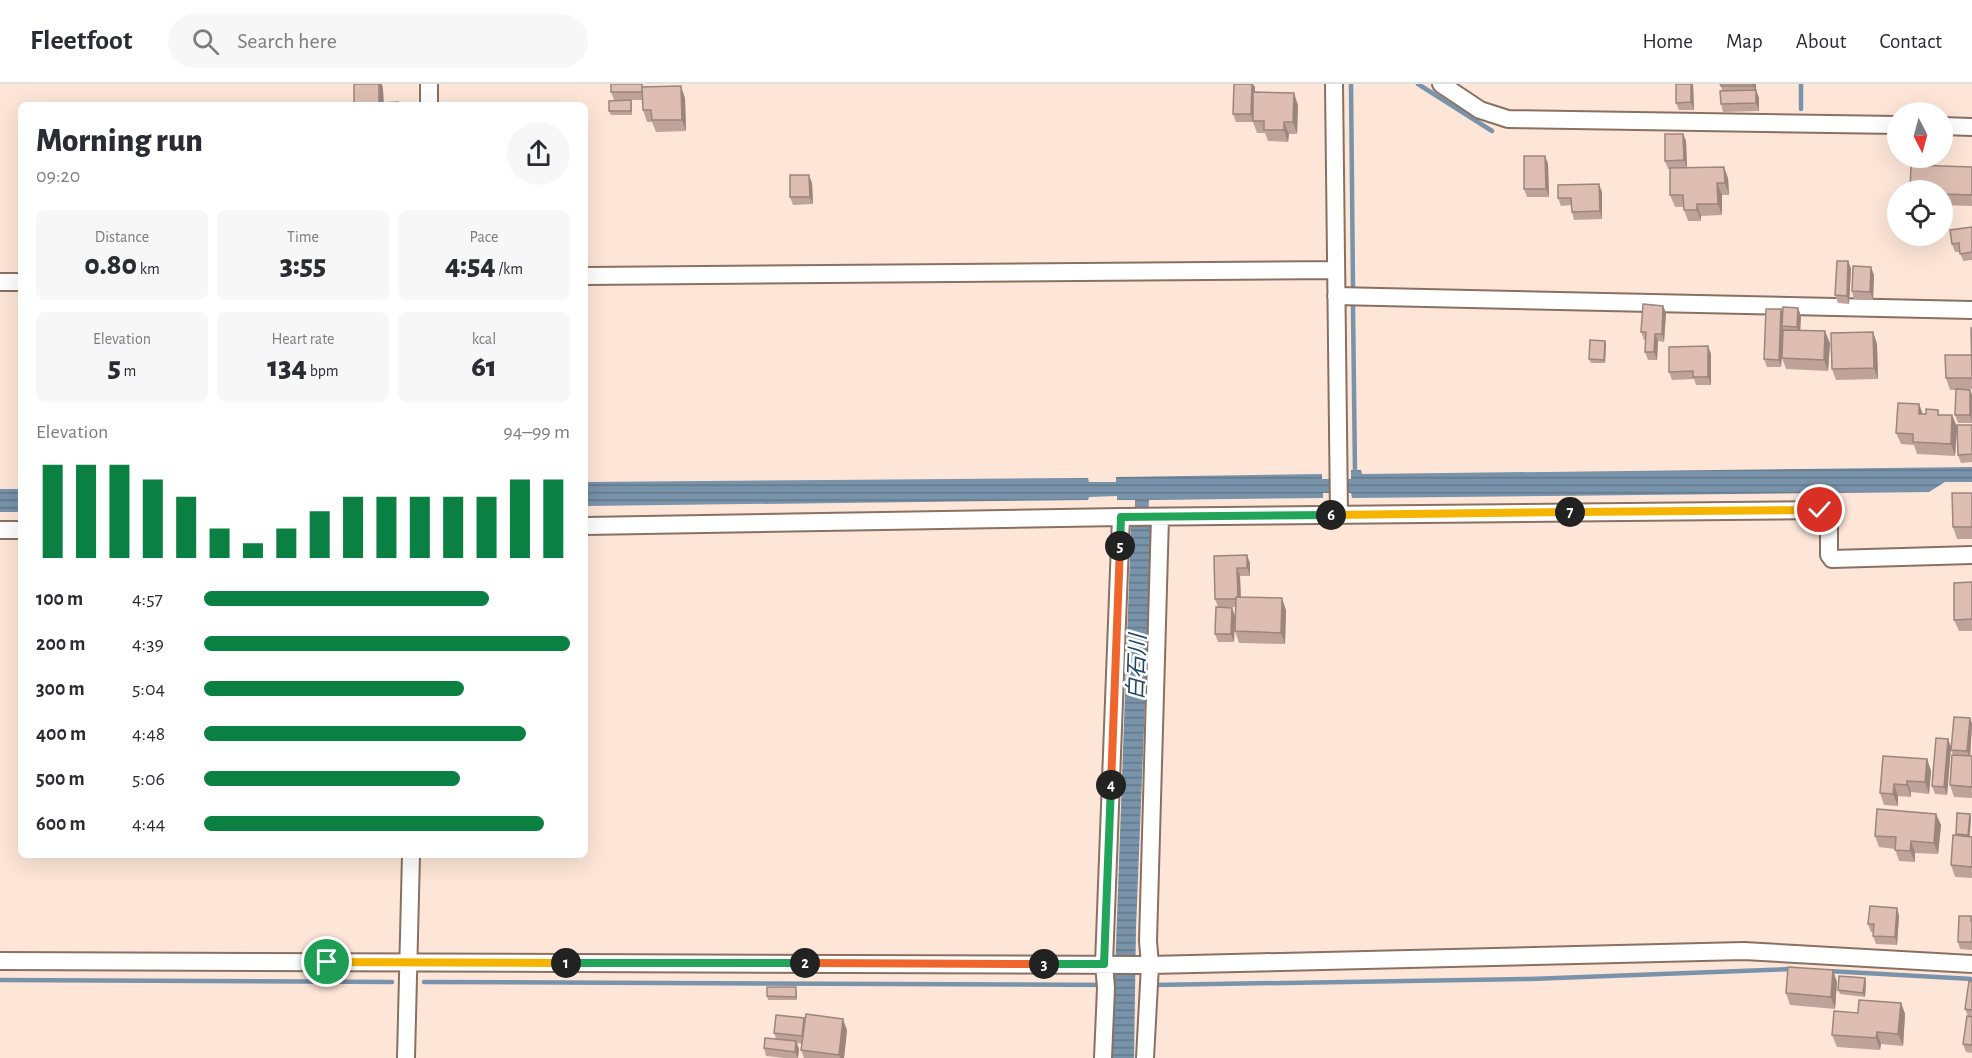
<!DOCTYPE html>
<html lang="en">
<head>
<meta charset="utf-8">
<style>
  :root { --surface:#fff; --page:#f7f7f7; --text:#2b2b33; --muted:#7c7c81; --line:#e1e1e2; --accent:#0b8043 }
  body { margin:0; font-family:"Alegreya Sans","Noto Sans JP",sans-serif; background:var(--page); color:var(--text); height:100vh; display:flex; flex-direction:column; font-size:22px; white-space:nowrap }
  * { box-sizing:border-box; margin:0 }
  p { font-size:20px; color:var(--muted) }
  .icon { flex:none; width:33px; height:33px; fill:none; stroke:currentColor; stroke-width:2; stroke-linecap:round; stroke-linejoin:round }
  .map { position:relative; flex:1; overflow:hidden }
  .sheet { position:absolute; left:18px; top:18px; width:570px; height:756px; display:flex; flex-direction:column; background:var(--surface); border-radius:9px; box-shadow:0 6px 24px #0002 }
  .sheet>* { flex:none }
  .needle { width:39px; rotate:174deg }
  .tools { position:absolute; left:1887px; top:18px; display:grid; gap:12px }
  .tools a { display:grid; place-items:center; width:66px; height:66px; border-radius:50%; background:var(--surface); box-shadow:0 6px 24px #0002; font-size:30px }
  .pin { position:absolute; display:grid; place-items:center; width:51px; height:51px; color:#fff; margin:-26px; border:3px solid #fff; border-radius:50%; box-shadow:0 2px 6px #0007 }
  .km { position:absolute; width:30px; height:30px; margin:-15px; border-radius:50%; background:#222; color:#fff; font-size:16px; line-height:30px; text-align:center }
  .round { display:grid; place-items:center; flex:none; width:63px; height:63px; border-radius:32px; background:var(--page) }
  .summary { display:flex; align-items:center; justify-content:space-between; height:102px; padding:0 18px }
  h1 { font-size:33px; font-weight:800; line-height:45px }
  .stats { display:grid; grid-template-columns:repeat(3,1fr); gap:9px; height:102px; padding:6px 18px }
  .stats div { display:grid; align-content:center; border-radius:9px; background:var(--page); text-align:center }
  .stats b { font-size:30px; font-weight:800 }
  .stats small { font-size:16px; font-weight:400 }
  .stats p { font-size:16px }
  .chart { height:168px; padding:12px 18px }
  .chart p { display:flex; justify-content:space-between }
  .chart svg { width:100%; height:108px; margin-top:6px; stroke:var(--accent); stroke-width:6 }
  ul { padding:0 18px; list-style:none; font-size:20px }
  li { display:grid; grid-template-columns:96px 72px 1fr; align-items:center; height:45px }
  li i { height:15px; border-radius:8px; background:var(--accent) }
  header { display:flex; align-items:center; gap:36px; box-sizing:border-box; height:84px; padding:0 30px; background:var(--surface); border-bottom:2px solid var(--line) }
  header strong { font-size:28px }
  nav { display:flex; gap:33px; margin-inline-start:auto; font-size:21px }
  .search { width:420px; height:54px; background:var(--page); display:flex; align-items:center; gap:15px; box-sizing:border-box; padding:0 21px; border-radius:33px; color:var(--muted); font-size:22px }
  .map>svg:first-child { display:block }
  .water { fill:url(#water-rules) }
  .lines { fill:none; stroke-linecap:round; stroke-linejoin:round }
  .stream { stroke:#7993aa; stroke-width:4.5 }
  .minor-casing { stroke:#897061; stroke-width:20 }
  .minor { stroke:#fff; stroke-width:16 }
  .wall { fill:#bfa39a }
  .shaded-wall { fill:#9b857d }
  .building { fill:#debeb3; stroke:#9b857d; stroke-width:1.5 }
  .split-1-casing { stroke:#fff; stroke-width:12 }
  .split-2-casing { stroke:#fff; stroke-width:12 }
  .split-3-casing { stroke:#fff; stroke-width:12 }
  .split-4-casing { stroke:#fff; stroke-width:12 }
  .split-5-casing { stroke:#fff; stroke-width:12 }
  .split-6-casing { stroke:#fff; stroke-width:12 }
  .split-7-casing { stroke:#fff; stroke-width:12 }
  .split-8-casing { stroke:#fff; stroke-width:12 }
  .split-1 { stroke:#f5b400; stroke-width:8 }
  .split-2 { stroke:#22a559; stroke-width:8 }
  .split-3 { stroke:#f0652b; stroke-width:8 }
  .split-4 { stroke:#22a559; stroke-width:8 }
  .split-5 { stroke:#f0652b; stroke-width:8 }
  .split-6 { stroke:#22a559; stroke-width:8 }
  .split-7 { stroke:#f5b400; stroke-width:8 }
  .split-8 { stroke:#f5b400; stroke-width:8 }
  .labels { text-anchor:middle; stroke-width:5; stroke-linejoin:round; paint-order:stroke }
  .water-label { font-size:22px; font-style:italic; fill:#1d496b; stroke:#fff }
</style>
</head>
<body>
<header>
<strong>Fleetfoot</strong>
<div class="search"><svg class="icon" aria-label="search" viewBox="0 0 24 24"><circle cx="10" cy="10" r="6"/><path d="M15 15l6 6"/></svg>Search here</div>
<nav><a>Home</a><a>Map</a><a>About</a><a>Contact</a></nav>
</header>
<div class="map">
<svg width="1972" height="974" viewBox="0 0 1972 974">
  <defs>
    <pattern id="water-rules" width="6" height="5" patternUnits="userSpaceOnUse" patternTransform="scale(1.5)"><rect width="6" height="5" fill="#7993aa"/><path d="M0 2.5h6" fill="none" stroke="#627789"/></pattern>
  </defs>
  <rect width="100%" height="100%" fill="#fde6d8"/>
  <path class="water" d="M1972,383V398H1945L1929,408L1352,414L1351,409H1323V414L1149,416L1148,442H1152L1136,845L1134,974H1112L1131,442H1135V416H1117V412L1089,413L1088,416L585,422V398L1088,394L1089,398H1116V393L1322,390V395H1351V386H1361L1362,390Z
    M0,405H21V428H0Z"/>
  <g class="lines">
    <path class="stream" d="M1351,0L1353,203
      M1418,0L1492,47
      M1801,0V25
      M1353,222L1355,389
      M1828,887L1972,895
      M0,896L392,898
      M424,898L1121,901
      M1153,901L1530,895L1793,885"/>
    <g class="minor-casing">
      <path id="minor" d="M1334,0L1339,431
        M1441,0L1480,26L1508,35L1898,41
        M429,21V0
        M1942,42L1972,43
        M585,192L1335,186
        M0,198H21
        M1336,212L1972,226
        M585,442L1121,433L1820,426L1829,434V471L1832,475L1972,471
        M0,446H21
        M0,877L1150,881L1744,867L1972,880
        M406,974L411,771
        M1103,974L1106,904L1104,880L1121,433
        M1145,974L1150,881L1148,857L1160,433"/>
    </g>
    <use href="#minor" class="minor"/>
  </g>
  <path class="wall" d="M1676,0H1693L1694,26H1679L1676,19Z
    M1756,0V6L1759,14V27L1723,28L1721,20L1722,7L1721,2Z
    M645,3L685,14L686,47L656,48L652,38H647L643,26V16H614L611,8Z
    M1255,3L1254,8L1298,21L1297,50H1289L1288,58L1268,57L1265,49H1257L1253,38H1236L1233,30Z
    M631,16L632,20V31H611L609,27Z
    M1683,50L1686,57L1687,84L1728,94L1729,111H1722V131L1701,132V137H1688L1684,126V123H1675L1670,111V85H1668L1665,77Z
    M1545,72L1548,80L1549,113H1527L1524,105Z
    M1972,83V122L1942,121V106Z
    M812,99L813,120L793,121L790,113Z
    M1602,108V135L1574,136L1572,128L1571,121L1561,122L1558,114Z
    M1972,143V176L1963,177L1960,168H1955L1952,160Z
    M1848,177L1851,185L1849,220L1838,219L1835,211Z
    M1874,191L1873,216L1854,215L1852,207Z
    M1663,222L1666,229L1664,258L1658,257L1657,276H1648L1645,268V256H1644L1641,248Z
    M1798,224L1801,232L1800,246L1830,259L1828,287L1786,285L1782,274L1781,283H1767L1764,275L1781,225L1783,229Z
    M1972,243V305H1967L1970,306L1972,311V339H1958L1955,331L1956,306H1950L1946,294L1972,271Z
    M1873,248L1877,260L1878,295L1836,296L1832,285Z
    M1605,257L1606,260L1605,279H1591L1589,275Z
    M1708,262L1711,270V301H1696L1694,295L1672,296L1669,288Z
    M1919,320L1923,330H1926L1938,326L1939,331H1952L1957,343L1955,372L1917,370L1914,361L1901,360L1896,349Z
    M1972,341V378L1961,379L1958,371Z
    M1972,409V455H1957L1953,443Z
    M1214,472L1250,479V492H1240L1241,513L1286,526L1285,560L1239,559L1235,547L1236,523H1218L1215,515Z
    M1972,498V547H1959L1954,536Z
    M1232,524L1235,532L1234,558H1218L1215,550Z
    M1970,634L1972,640L1970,672H1972V714L1954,713L1950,701L1953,671L1951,666Z
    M1948,655L1951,663L1947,711L1935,710L1932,702Z
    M1927,675L1931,687L1929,710L1911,708V713L1898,712V722L1884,721L1880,709Z
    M1936,730L1941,741L1938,770L1915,769V778L1899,777L1895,765L1879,763L1875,752Z
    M1970,730L1971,734L1970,753H1972V794L1955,793L1951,781L1956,752V750Z
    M1897,824L1899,832L1897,861L1876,860L1873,852V848H1871L1868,840Z
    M1971,832L1972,835V866L1960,865L1958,858Z
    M1837,898L1835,925L1790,921L1786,909Z
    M1866,898L1865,913L1840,910L1838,906Z
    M1972,898V933L1968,932L1965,925Z
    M797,907V916H768L767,912Z
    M1901,919L1905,930L1903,962L1881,960L1880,966L1837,963L1832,951L1858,929Z
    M1972,933V969L1966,968L1963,960Z
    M805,937L847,946L844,974H804L801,966L802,960L797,959L799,965L798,974H785L766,972L764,964L776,955L774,949Z"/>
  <path class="shaded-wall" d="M379,0H382L383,5L384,21L379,19Z
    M1252,0H1253L1255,3L1254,38L1251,30Z
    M1691,0H1693L1694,26L1691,18Z
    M1753,0H1756V9L1753,2Z
    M681,2L685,14L686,47L682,36Z
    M1756,6L1759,14V27L1756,19Z
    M1294,9L1298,21L1297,50L1293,38Z
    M1284,38L1289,50L1288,58L1284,46Z
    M1683,50L1686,57L1687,84L1684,76Z
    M1545,72L1548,80L1549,113L1546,105Z
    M1724,83L1728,94L1729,111L1725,99Z
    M809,91L812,99L813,120L810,113Z
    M1717,99L1722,111V131L1718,120Z
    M1599,100L1602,108V135L1600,127Z
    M1697,120L1701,132V137L1697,126Z
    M1848,177L1851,185L1849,220L1847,212Z
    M1871,183L1874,191L1873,216L1870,208Z
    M1663,222L1666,229L1664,258L1662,250Z
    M1798,224L1801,232L1800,251L1797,243Z
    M1781,225L1784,233L1782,242L1783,246L1781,283L1779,276Z
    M1825,247L1830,259L1828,287L1824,276Z
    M1873,248L1877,260L1878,295L1874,284Z
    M1655,250L1658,257L1657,276L1654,268Z
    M1605,257L1606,260L1605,279L1604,276Z
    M1708,262L1711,270V301L1708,293Z
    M1970,306L1972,311V338L1970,331Z
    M1919,320L1923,331L1919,330Z
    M1952,331L1957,343L1955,372L1951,360Z
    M1247,471L1250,479V492L1247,484Z
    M1237,484L1240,492L1241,523L1238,515Z
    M1282,514L1286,526L1285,560L1281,549Z
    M1232,524L1235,532L1234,558L1231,550Z
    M1970,634L1972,640L1970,675L1967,667Z
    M1948,655L1951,663L1947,711L1944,703Z
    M1927,675L1931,687L1929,710L1925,698Z
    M1907,697L1911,708V713L1907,701Z
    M1894,700L1898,712V722L1893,710Z
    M1936,730L1941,741L1938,770L1934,759Z
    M1970,730L1971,734L1969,755L1968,751Z
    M1911,757L1915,769V778L1910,767Z
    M1897,824L1899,832L1897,861L1895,853Z
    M1833,886L1837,898L1835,925L1831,913Z
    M1865,894L1866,898L1865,913L1863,909Z
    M1901,919L1905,930L1903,962L1898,950Z
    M843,935L847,946L844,974H840L839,971Z
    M1877,948L1881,960L1880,966L1876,954Z
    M796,957L799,965L798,974L795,968Z"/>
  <path class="building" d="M354,0H379V19L398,18V21H354Z
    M611,0H642V8H611Z
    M1234,0H1252L1251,30H1233Z
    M1676,0H1691V18L1676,19Z
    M1720,0H1753V2H1721Z
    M681,2L682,36H652L651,26H643L642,3Z
    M1756,6V19L1721,20L1720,7Z
    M1253,8L1294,9L1293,38H1284V46H1264V37H1253Z
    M631,16V27H609V17Z
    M1665,50H1683L1684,76L1665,77Z
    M1524,72H1545L1546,105H1524Z
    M1911,81L1972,83V111L1942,110V106H1910Z
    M1724,83L1725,99H1717L1718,120H1697V126H1684L1683,111H1670V84Z
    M790,91H809L810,113H790Z
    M1599,100L1600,127L1572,128L1571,114H1558V101Z
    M1972,143V168L1960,170L1959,159L1952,160L1950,146Z
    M1837,177H1848L1847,212L1835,211Z
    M1853,182L1871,183L1870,208L1852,207Z
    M1643,220L1663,222L1662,250H1655L1654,268H1645L1646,248H1641Z
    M1783,223L1798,224L1797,243L1782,242Z
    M1766,225H1781L1779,276L1764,275Z
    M1971,243L1972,294H1946L1945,271H1972Z
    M1783,246L1825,247L1824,276L1782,274Z
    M1873,248L1874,284L1832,285L1831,249Z
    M1590,256L1605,257L1604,276L1589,275Z
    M1708,262V293H1693V287L1669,288V263Z
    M1956,305L1970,306V331H1955Z
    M1898,319L1919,320V330H1926V325L1938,326V331H1952L1951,360L1913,358V350L1896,349Z
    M1957,341H1972V370L1958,371Z
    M1952,409H1972V443H1953Z
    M1247,471V484H1237L1238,513H1236V515H1215L1214,472Z
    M1972,498V535L1954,536V499Z
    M1236,513L1282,514L1281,549L1235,547Z
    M1216,523L1232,524L1231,550H1215Z
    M1954,633L1970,634L1967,667L1951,666Z
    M1936,654L1948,655L1944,703L1932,702Z
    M1952,671L1972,672V703L1950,701Z
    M1883,672L1927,675L1925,698L1907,697V701L1894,700L1893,710L1880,709Z
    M1877,725L1936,730L1934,759L1911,757L1910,767L1895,766L1896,753L1875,752Z
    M1957,729L1970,730L1968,751L1956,750Z
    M1953,751L1972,753V783L1951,781Z
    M1870,822L1897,824L1895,853L1873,852L1874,840H1868Z
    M1959,832H1971V837H1972V858H1958Z
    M1788,883L1833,886L1831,913L1786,909Z
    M1839,892L1865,894L1863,909L1838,906Z
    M1969,897L1972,898V926L1965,925Z
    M767,903H796V913L767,912Z
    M1859,916L1901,919L1898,950L1877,948L1876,954L1832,951L1834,927L1858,929Z
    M806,930L843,935L839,971L801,966Z
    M776,931L804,934L802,952L774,949Z
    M1967,932L1972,933V961L1963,960Z
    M765,954L796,957L795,968L764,964Z"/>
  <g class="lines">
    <g class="split-1-casing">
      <path id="split-1" d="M327,878L566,879"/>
    </g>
    <g class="split-2-casing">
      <path id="split-2" d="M566,879H805"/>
    </g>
    <g class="split-3-casing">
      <path id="split-3" d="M805,879L1044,880"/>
    </g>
    <g class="split-4-casing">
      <path id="split-4" d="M1044,880H1104L1111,701"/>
    </g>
    <g class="split-5-casing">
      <path id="split-5" d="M1111,701L1120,462"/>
    </g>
    <g class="split-6-casing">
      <path id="split-6" d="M1120,462L1121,433L1331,431"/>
    </g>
    <g class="split-7-casing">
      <path id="split-7" d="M1331,431L1570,428"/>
    </g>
    <g class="split-8-casing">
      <path id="split-8" d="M1570,428L1820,426"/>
    </g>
    <use href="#split-1" class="split-1"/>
    <use href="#split-2" class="split-2"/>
    <use href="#split-3" class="split-3"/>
    <use href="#split-4" class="split-4"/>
    <use href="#split-5" class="split-5"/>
    <use href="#split-6" class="split-6"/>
    <use href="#split-7" class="split-7"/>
    <use href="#split-8" class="split-8"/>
  </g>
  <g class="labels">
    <g class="water-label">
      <text transform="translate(1136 583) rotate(-88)" y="8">白石川</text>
    </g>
  </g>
</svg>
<div class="tools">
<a><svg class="needle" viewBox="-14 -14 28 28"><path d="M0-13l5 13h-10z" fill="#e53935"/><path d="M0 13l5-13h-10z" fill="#7c7c81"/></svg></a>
<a><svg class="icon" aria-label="locate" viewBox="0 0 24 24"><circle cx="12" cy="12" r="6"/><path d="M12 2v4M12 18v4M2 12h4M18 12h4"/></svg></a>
</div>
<div class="pin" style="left:327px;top:878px;background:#1e9e55"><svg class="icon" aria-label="arrive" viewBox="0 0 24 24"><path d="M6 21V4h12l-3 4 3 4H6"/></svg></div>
<div class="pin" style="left:1820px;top:426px;background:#d93025"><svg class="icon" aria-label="check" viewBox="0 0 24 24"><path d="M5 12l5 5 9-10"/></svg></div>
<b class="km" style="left:566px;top:879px">1</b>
<b class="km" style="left:805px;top:879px">2</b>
<b class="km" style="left:1044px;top:880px">3</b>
<b class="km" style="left:1111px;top:701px">4</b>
<b class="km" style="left:1120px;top:462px">5</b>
<b class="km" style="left:1331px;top:431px">6</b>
<b class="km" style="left:1570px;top:428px">7</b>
<section class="sheet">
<div class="summary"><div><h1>Morning run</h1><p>09:20</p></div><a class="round"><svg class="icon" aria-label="share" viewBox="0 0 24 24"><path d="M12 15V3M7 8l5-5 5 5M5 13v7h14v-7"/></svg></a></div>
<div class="stats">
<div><p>Distance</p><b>0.80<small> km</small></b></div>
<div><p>Time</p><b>3:55</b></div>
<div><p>Pace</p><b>4:54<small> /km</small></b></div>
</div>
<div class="stats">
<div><p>Elevation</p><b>5<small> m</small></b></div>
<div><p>Heart rate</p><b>134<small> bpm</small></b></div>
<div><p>kcal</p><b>61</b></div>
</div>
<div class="chart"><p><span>Elevation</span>94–99 m</p>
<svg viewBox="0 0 160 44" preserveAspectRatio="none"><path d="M5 44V6M15 44V6M25 44V6M35 44V12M45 44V19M55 44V32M65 44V38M75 44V32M85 44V25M95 44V19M105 44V19M115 44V19M125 44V19M135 44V19M145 44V12M155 44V12"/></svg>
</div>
<ul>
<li><b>100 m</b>4:57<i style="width:78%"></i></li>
<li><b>200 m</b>4:39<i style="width:100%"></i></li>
<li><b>300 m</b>5:04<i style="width:71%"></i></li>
<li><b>400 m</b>4:48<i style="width:88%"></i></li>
<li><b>500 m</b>5:06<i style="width:70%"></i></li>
<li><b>600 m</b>4:44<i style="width:93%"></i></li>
</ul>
</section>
</div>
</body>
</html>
